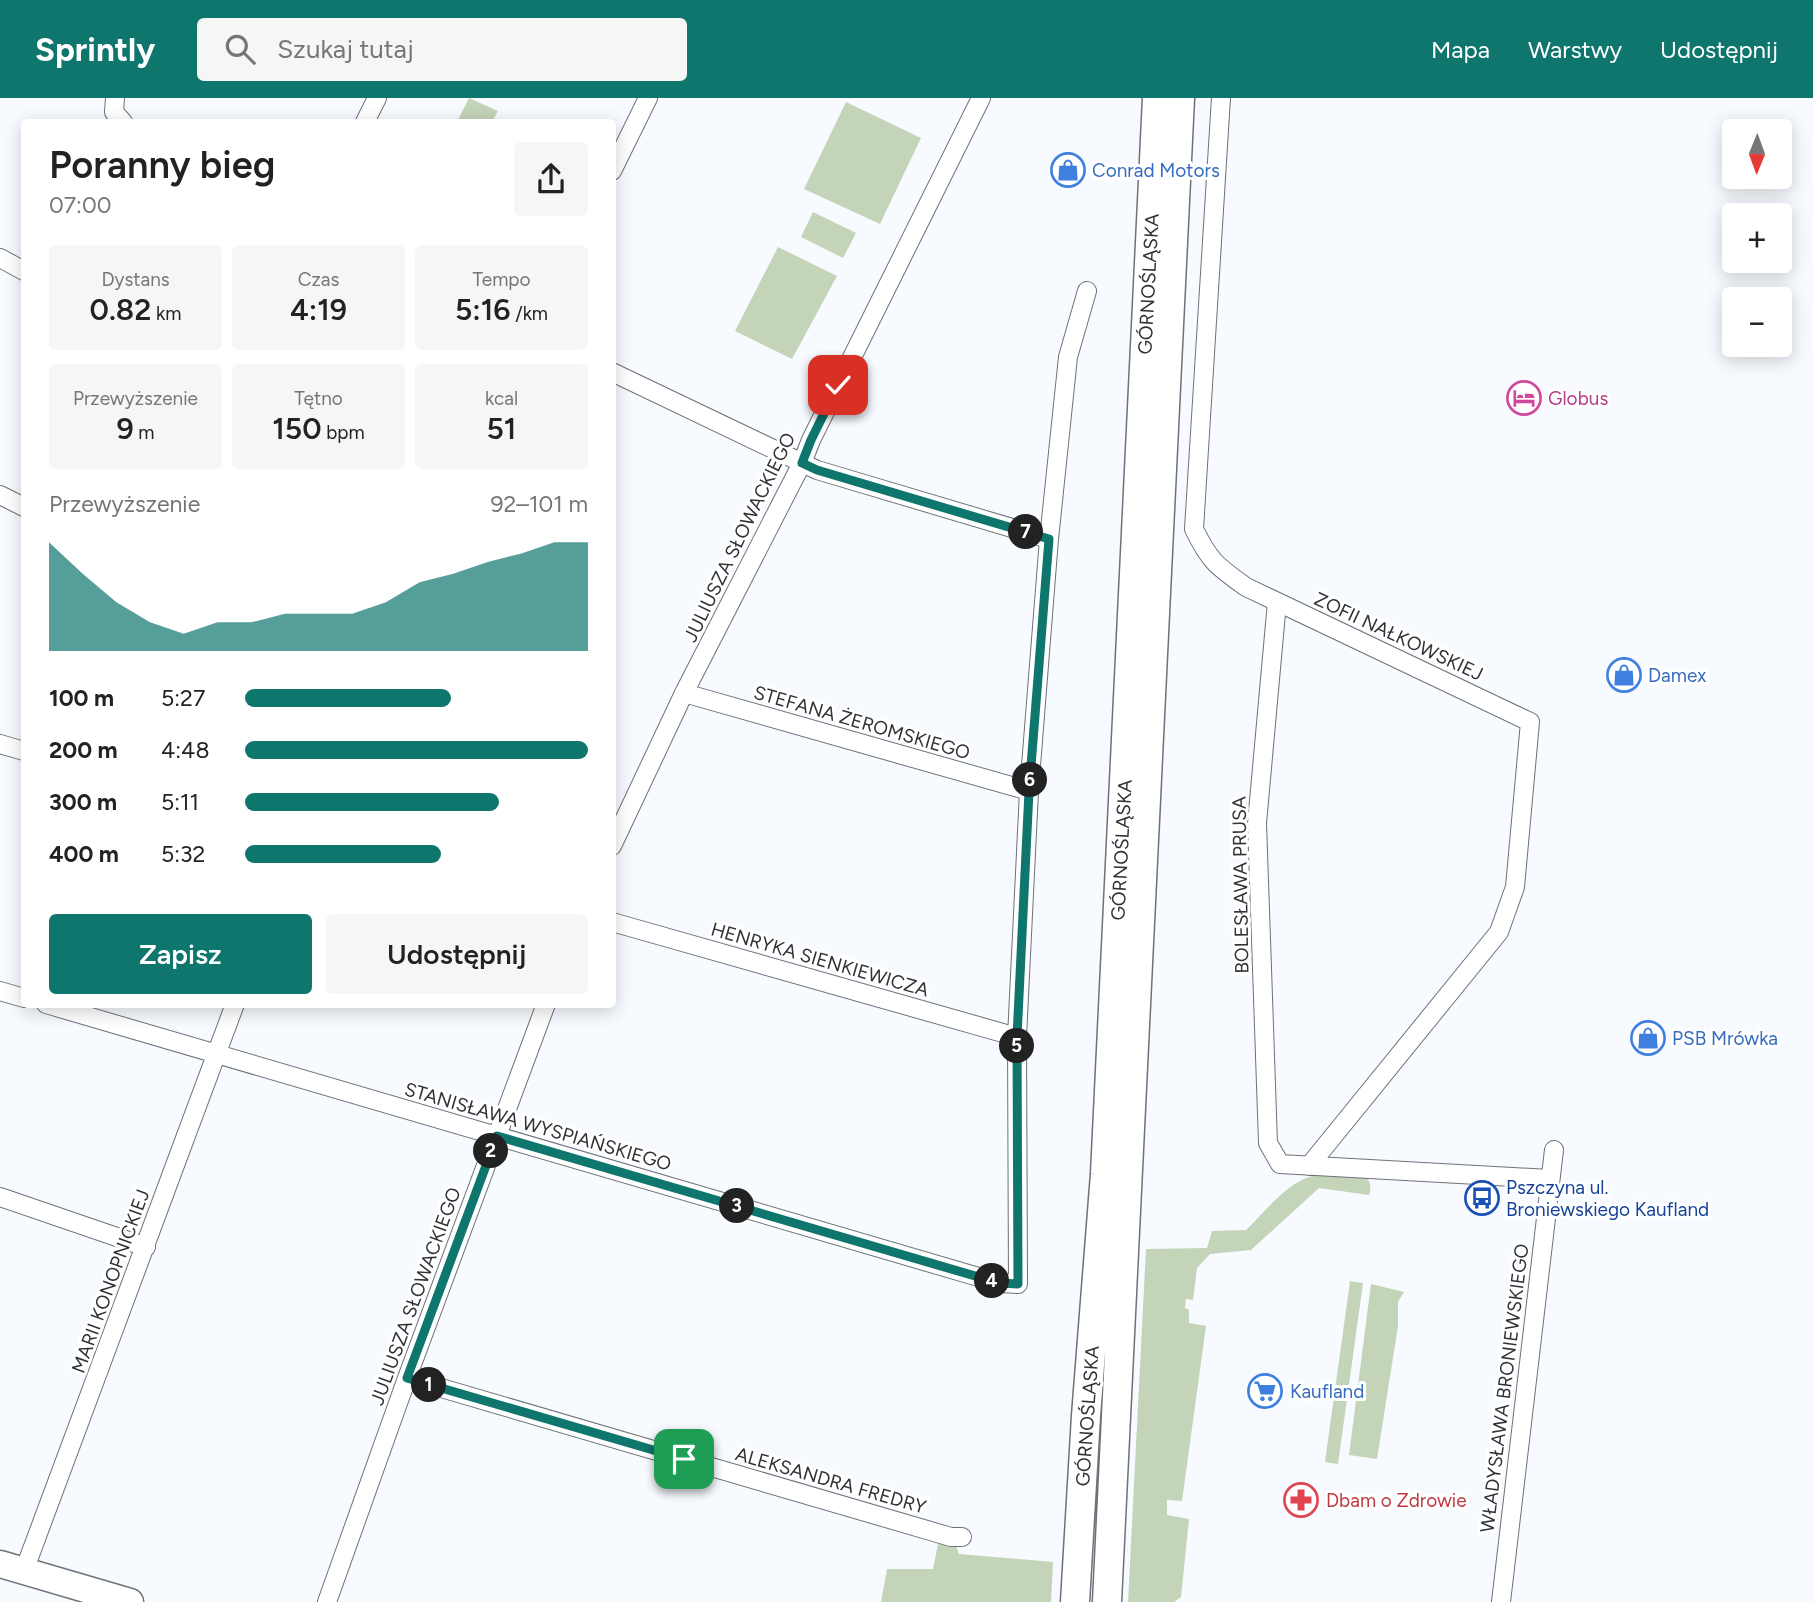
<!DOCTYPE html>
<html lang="pl">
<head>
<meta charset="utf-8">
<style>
  :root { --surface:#fff; --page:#f6f6f6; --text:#222; --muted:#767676; --accent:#0f766e }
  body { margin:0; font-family:Figtree,sans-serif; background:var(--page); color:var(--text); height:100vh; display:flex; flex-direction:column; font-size:26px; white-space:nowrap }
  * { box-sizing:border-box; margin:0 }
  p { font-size:23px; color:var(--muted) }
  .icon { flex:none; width:38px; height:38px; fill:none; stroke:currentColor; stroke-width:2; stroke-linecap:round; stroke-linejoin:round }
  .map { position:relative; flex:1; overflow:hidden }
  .details { position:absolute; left:21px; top:21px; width:595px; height:889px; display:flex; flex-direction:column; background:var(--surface); border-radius:7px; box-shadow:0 4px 18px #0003 }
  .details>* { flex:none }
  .needle { width:46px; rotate:181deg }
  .fabs { position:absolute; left:1722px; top:21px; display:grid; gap:14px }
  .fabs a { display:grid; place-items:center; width:70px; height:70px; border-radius:7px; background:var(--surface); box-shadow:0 4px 18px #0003; font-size:35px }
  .pin { position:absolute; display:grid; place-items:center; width:60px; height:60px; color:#fff; margin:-30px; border-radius:14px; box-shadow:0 4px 10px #0006 }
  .km { position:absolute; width:35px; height:35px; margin:-18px; border-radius:50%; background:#222; color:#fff; font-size:19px; line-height:35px; text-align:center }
  .round { display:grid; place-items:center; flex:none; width:74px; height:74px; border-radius:7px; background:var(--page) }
  .overview { display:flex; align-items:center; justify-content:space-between; height:119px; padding:0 28px }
  h1 { font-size:38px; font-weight:600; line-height:52px }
  .stats { display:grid; grid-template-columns:repeat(3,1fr); gap:10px; height:119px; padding:7px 28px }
  .stats div { display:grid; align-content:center; border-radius:7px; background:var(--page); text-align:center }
  .stats b { font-size:30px; font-weight:600 }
  .stats small { font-size:19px; font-weight:400 }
  .stats p { font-size:19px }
  .chart { height:196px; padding:14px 28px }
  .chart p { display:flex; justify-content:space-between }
  .chart svg { width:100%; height:126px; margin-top:7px; fill:var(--accent); opacity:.7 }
  .button { display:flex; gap:14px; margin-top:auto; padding:14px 28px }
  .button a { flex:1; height:80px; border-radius:7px; background:var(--accent); color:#fff; font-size:28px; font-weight:600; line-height:80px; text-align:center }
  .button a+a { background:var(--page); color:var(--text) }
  ul { padding:0 28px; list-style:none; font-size:23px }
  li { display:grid; grid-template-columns:112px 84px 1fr; align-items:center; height:52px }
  li i { height:18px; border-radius:9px; background:var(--accent) }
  header { display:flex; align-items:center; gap:42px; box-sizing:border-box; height:98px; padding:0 35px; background:var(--accent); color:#fff }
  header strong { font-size:33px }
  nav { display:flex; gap:38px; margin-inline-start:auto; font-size:24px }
  .search { width:490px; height:63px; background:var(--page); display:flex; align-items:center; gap:18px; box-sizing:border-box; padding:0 24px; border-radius:7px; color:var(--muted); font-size:26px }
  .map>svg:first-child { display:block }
  .green { fill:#c4d4b9 }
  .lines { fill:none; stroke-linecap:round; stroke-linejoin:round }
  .street-casing { stroke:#6c727a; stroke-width:20 }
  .secondary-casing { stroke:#6c727a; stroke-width:29 }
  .primary-casing { stroke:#6c727a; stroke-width:31 }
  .street { stroke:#fff; stroke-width:18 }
  .secondary { stroke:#fff; stroke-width:26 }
  .primary { stroke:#fff; stroke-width:28 }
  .route-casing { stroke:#fff; stroke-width:14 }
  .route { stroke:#0f766e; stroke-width:9 }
  .labels { text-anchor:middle; stroke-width:6; stroke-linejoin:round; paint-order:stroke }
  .shop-label { font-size:19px; fill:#366cbe; stroke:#fff; text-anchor:start }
  .street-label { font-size:19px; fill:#303336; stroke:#fff }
  .hotel-label { font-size:19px; fill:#b23c85; stroke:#fff; text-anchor:start }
  .transit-label { font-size:19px; fill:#164399; stroke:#fff; text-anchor:start }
  .health-label { font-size:19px; fill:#be3a42; stroke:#fff; text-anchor:start }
</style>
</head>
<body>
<header>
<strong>Sprintly</strong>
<div class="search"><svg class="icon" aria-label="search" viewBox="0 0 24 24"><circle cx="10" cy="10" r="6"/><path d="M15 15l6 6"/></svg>Szukaj tutaj</div>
<nav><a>Mapa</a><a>Warstwy</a><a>Udostępnij</a></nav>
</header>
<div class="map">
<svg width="1813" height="1504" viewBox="0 0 1813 1504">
  <rect width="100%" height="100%" fill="#f7fafe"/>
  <path class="green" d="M469,0L498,13L492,24H457Z
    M846,4L921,40L880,126L804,91Z
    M813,114L856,135L843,160L801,139Z
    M778,149L837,178L792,261L735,233Z
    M1357,1075L1365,1076C1370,1083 1372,1089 1369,1097L1319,1090L1251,1152L1210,1156L1197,1170L1193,1202L1186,1201L1185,1210L1189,1212V1225L1206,1228L1182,1403L1167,1402V1417L1189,1421L1181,1499L1174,1504H1128L1146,1151L1207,1150L1212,1133L1246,1132C1267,1112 1288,1082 1317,1077C1330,1075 1344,1075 1357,1075Z
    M1350,1183L1363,1185L1338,1366L1325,1364Z
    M1371,1186L1404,1194L1398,1204V1228L1377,1361L1349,1357Z
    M939,1441L956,1448L959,1456L1053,1464L1051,1504H881L887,1471H933Z"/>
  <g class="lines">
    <g class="street-casing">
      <path id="street" d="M115,0L114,14L123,24
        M1221,0L1194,431C1210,464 1217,468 1246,489L1530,624L1515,789L1499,834L1309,1068
        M365,24L377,0
        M612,73L648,0
        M0,160L24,173
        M612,274L817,372L1049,441
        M0,397L24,409
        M1277,504L1257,725L1268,1045L1280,1066L1550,1081
        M684,595L1029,693
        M0,646L24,653
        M612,748L684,595L802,365L811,342L981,0
        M612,824L1017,939
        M0,893L24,900
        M46,906L999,1185L1018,1186L1017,939L1029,693L1049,441L1068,259L1087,193
        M0,1099L146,1149
        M407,1280L951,1439H962
        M24,1473L235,906
        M327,1504L407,1280L546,906
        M1501,1504L1554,1052"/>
    </g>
    <g class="secondary-casing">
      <path id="secondary" d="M0,1466L130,1504"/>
    </g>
    <g class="primary-casing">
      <path id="primary" d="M1075,1504L1086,1318L1105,1076L1157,0
        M1107,1504L1180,0"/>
    </g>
    <use href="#street" class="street"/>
    <use href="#secondary" class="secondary"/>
    <use href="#primary" class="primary"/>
  </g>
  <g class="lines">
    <g class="route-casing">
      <path id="route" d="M684,1361L407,1280L497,1038L999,1185L1018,1186L1017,939L1029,693L1049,441L817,372L802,365L811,342L838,287"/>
    </g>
    <use href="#route" class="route"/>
  </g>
  <defs>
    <g id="shop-ring" transform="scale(1.75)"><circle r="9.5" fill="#fff" stroke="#3f7fe0" stroke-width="1.5"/><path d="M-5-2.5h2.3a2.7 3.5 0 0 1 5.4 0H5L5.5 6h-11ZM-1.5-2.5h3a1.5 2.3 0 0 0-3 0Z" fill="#3f7fe0"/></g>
    <g id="hotel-ring" transform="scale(1.75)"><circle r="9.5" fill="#fff" stroke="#d1479c" stroke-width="1.5"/><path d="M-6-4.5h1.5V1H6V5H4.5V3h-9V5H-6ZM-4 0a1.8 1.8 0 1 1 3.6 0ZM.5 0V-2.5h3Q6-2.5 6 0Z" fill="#d1479c"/></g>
    <g id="bus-ring" transform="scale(1.75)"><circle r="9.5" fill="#fff" stroke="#1a4fb4" stroke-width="1.5"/><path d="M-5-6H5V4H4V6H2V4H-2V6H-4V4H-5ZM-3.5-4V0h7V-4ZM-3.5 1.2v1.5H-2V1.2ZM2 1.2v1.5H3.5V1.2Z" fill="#1a4fb4"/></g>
    <g id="supermarket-ring" transform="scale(1.75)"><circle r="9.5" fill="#fff" stroke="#3f7fe0" stroke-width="1.5"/><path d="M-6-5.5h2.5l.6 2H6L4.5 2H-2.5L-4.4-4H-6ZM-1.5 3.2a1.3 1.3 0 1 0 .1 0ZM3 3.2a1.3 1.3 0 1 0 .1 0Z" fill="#3f7fe0"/></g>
    <g id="pharmacy-ring" transform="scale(1.75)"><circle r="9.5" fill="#fff" stroke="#e0444e" stroke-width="1.5"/><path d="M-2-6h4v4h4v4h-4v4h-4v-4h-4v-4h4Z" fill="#e0444e"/></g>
  </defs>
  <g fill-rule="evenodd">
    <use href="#shop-ring" x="1068" y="72"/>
    <use href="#hotel-ring" x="1524" y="300"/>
    <use href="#shop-ring" x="1624" y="577"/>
    <use href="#shop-ring" x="1648" y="940"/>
    <use href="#bus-ring" x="1482" y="1100"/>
    <use href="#supermarket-ring" x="1265" y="1293"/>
    <use href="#pharmacy-ring" x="1301" y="1402"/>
  </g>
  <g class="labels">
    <g class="shop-label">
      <text x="1092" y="79">Conrad Motors</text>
      <text x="1648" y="584">Damex</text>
      <text x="1672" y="947">PSB Mrówka</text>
      <text x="1290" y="1300">Kaufland</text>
    </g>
    <g class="street-label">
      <text transform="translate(1148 186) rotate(-87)" y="7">GÓRNOŚLĄSKA</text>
      <text transform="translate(739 439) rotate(-64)" y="7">JULIUSZA SŁOWACKIEGO</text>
      <text transform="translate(1399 538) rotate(25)" y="7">ZOFII NAŁKOWSKIEJ</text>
      <text transform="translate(862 624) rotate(16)" y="7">STEFANA ŻEROMSKIEGO</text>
      <text transform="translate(1121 752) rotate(-87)" y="7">GÓRNOŚLĄSKA</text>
      <text transform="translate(1240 787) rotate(-91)" y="7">BOLESŁAWA PRUSA</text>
      <text transform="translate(820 861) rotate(16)" y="7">HENRYKA SIENKIEWICZA</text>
      <text transform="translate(538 1028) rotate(16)" y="7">STANISŁAWA WYSPIAŃSKIEGO</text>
      <text transform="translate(110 1183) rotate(-70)" y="7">MARII KONOPNICKIEJ</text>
      <text transform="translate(415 1198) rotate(-70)" y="7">JULIUSZA SŁOWACKIEGO</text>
      <text transform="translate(1504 1290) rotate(-83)" y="7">WŁADYSŁAWA BRONIEWSKIEGO</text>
      <text transform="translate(1087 1318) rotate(-86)" y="7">GÓRNOŚLĄSKA</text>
      <text transform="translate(831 1382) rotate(16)" y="7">ALEKSANDRA FREDRY</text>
    </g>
    <g class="hotel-label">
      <text x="1548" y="307">Globus</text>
    </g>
    <g class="transit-label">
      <text x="1506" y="1096">Pszczyna ul.<tspan x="1506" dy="22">Broniewskiego Kaufland</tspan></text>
    </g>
    <g class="health-label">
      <text x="1326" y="1409">Dbam o Zdrowie</text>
    </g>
  </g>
</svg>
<div class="fabs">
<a><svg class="needle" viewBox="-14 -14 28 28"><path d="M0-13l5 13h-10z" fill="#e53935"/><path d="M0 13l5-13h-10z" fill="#767676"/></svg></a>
<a>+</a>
<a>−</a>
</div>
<div class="pin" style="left:684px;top:1361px;background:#1e9e55"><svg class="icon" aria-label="arrive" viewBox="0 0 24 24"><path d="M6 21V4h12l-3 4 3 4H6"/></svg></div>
<div class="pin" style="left:838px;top:287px;background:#d93025"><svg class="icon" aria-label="check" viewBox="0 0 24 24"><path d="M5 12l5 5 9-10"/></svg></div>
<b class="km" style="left:429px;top:1287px">1</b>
<b class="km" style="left:491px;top:1053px">2</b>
<b class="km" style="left:737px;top:1108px">3</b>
<b class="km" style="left:992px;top:1183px">4</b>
<b class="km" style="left:1017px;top:948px">5</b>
<b class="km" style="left:1030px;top:682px">6</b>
<b class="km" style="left:1026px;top:434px">7</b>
<section class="details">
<div class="overview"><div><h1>Poranny bieg</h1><p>07:00</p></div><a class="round"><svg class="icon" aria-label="share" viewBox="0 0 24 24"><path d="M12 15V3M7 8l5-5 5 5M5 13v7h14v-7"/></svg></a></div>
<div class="stats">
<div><p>Dystans</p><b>0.82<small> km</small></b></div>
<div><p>Czas</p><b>4:19</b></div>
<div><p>Tempo</p><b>5:16<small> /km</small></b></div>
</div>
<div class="stats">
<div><p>Przewyższenie</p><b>9<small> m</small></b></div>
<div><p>Tętno</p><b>150<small> bpm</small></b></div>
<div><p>kcal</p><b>51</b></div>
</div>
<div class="chart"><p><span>Przewyższenie</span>92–101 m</p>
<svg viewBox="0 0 160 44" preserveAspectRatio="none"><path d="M0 44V6L10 17L20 27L30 34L40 38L50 34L60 34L70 31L80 31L90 31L100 27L110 20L120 17L130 13L140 10L150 6L160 6V44z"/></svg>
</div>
<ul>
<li><b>100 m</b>5:27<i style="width:60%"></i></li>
<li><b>200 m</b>4:48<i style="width:100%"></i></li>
<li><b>300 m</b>5:11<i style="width:74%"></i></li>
<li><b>400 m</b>5:32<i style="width:57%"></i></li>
</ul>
<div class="button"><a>Zapisz</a><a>Udostępnij</a></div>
</section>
</div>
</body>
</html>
